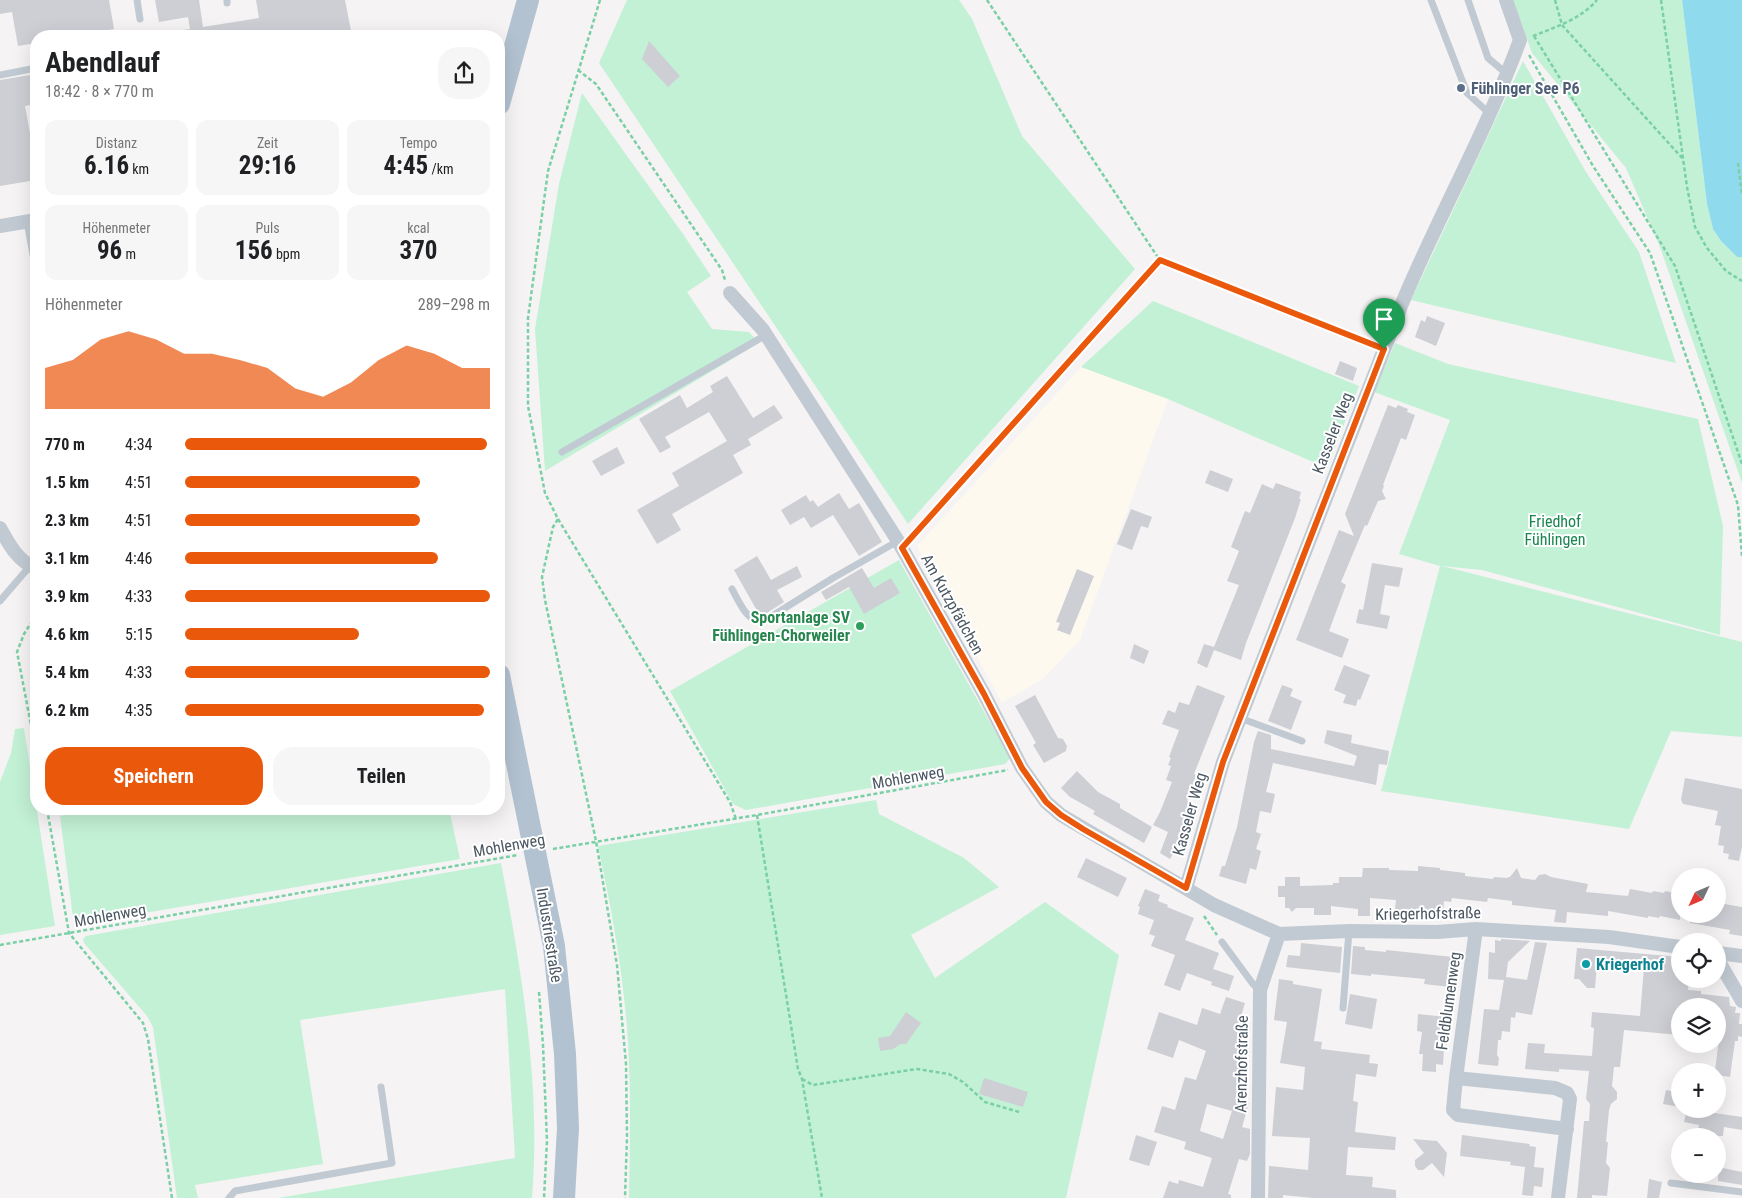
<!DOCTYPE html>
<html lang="de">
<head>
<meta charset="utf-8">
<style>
  :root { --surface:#fff; --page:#f6f6f6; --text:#202124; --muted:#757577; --accent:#ea580c }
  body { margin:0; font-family:"Roboto Condensed",sans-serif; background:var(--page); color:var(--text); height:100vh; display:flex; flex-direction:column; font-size:19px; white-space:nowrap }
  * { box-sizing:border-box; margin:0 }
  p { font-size:16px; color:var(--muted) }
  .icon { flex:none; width:28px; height:28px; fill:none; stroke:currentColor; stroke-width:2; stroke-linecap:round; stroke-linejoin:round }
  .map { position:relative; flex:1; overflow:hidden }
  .side { position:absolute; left:30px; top:30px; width:475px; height:785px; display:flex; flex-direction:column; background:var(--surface); border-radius:20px; box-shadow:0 5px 20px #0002 }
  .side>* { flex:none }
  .needle { width:32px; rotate:226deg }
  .fabs { position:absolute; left:1671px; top:868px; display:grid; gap:10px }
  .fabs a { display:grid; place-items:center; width:55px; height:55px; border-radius:50%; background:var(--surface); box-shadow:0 5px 20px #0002; font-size:25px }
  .pin { position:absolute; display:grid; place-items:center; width:42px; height:42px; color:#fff; margin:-51px -21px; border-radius:50% 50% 50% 0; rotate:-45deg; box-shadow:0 0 5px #0007 }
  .pin .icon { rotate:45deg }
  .round { display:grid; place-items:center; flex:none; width:52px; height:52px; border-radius:20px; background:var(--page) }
  .overview { display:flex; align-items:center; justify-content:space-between; height:85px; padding:0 15px }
  h1 { font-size:28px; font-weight:700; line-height:38px }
  .metrics { display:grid; grid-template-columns:repeat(3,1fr); gap:8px; height:85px; padding:5px 15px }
  .metrics div { display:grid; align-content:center; border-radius:12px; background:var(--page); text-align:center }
  .metrics b { font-size:25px; font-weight:700 }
  .metrics small { font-size:14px; font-weight:400 }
  .metrics p { font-size:14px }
  .chart { height:140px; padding:10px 15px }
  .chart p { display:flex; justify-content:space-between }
  .chart svg { width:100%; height:90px; margin-top:5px; fill:var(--accent); opacity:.7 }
  .cta { display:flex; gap:10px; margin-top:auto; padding:10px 15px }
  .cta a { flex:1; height:58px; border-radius:20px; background:var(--accent); color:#fff; font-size:20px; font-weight:700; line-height:58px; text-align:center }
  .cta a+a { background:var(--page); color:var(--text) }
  ul { padding:0 15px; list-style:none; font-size:16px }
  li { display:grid; grid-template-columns:80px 60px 1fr; align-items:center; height:38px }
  li i { height:12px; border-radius:6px; background:var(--accent) }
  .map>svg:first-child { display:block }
  .commercial { fill:#fdf9ef }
  .green { fill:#c3f1d5 }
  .water { fill:#90daee }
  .building { fill:#cdcfd5; fill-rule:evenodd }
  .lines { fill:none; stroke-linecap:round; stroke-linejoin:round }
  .path { stroke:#7ad0a6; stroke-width:2.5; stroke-dasharray:4 2.5; stroke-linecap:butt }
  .lane { stroke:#c1cad2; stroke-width:7 }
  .street { stroke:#c1cad2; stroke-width:14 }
  .primary { stroke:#b3c2d1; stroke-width:22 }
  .route-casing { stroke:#fff; stroke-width:10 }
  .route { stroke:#ea580c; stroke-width:6 }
  .service-dot { fill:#5c6f8a; stroke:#fff; stroke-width:2 }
  .leisure-dot { fill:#2e9e5b; stroke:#fff; stroke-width:2 }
  .culture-dot { fill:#0f9aa8; stroke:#fff; stroke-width:2 }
  .labels { text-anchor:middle; stroke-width:4; stroke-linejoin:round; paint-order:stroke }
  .service-label { font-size:16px; font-weight:bold; fill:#4e5e75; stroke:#fff; text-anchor:start }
  .street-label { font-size:16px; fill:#4a5661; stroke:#fff }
  .park-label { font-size:16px; fill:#17864f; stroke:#fff }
  .leisure-label { font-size:16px; font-weight:bold; fill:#27864d; stroke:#fff; text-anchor:end }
  .culture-label { font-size:16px; font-weight:bold; fill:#0d838f; stroke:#fff; text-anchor:start }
</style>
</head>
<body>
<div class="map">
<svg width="1742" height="1198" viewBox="0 0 1742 1198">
  <rect width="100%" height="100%" fill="#f5f3f3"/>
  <path class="commercial" d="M1081,367L1168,399L1080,640L1044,678L1002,703L917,546Z"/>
  <path class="green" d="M627,0H959L972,19L1022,136L1135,269L908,524L599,63Z
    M1513,0H1682L1707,204L1713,229L1721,241L1737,257H1742V483L1660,247L1626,168L1532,53Z
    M1523,61L1586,172L1639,252L1676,363L1411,300Z
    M582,93L683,234L711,276L687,292L712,329L749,332L759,343L545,471L535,329L559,184Z
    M1153,301L1359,386L1327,468L1168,399L1081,367Z
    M1395,343L1448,364L1698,419L1723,526L1720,635L1482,570L1442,566L1742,642V737L1671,731L1629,829L1381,791L1440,566L1399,554L1450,420L1374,392Z
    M899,560L1010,758L1005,764L746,810L733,804L670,691Z
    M24,728L55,926L0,935V782L11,753L15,729Z
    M876,800L879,814L964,858L999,887L911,935L935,978L1045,902L1119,955L1066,1198H629C630,1146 631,1094 628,1042C624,976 612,911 598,846Z
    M100,809H449L460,859L74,925L60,816Z
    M501,863C522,973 541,1086 532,1198H278L515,1158L505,989L300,1020L323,1164L195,1185L198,1198H177L153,1027L147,1016L84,943L83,939L86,936Z"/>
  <path class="water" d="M1682,0H1742V257H1737L1721,241L1713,229L1707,204Z"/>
  <path class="building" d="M0,0H109L114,29L75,36H36V43L18,46L12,12L0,14Z
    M155,0H199L203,27L259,18L256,0H345L352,36H184L183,30L190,29L188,17L159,22Z
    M649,41L680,76L668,87L642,59Z
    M36,74V104L25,106L33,149L36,148V180L0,186V80Z
    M1427,316L1445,323L1436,346L1415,337L1421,320L1425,322Z
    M1340,361L1357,368L1353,381L1335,374Z
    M727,376L753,418L774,405L783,418L748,439L751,445L733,455L743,473L672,514L681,530L657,544L637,510L679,486L672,473L727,441L709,412L665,437L671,447L660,453L639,419L680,395L687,408L713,392L710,386Z
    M1388,405L1396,408L1398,405L1408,409L1407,412L1415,415L1406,440L1401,438L1383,485L1384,486L1382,491L1386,499L1378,501L1367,526L1365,525L1341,582L1346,585L1329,631L1349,639L1342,658L1296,640L1339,530L1354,536L1345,514Z
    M617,447L625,463L601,476L592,461Z
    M1210,470L1233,479L1228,492L1205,483Z
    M1276,483L1301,492L1299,499H1301L1295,518L1246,643L1241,660L1214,650L1207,668L1197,663L1204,644L1214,647L1239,585L1227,581L1239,551L1231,547L1245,511L1250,513L1262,484L1273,489Z
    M839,493L849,509L859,503L882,542L859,556L833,515L811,528L804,517L790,525L781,510L806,495L810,502L813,500L818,507Z
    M1131,509L1152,517L1148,528L1141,526L1132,550L1117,544Z
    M757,556L771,580L797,566L802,577L777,590L784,602L762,616H760L734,570Z
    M1372,563L1403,568L1399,587L1385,585L1380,614L1390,616L1387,629L1356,623L1359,609L1363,610Z
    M862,568L874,588L891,578L900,593L864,614L849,587L826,600L821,592Z
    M1077,569L1094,576L1070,635L1057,630L1060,623L1056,622Z
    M1134,644L1149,651L1144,664L1130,658Z
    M1344,665L1370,675L1360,700L1358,699L1356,706L1343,703L1346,695L1334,690Z
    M1197,685L1225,696L1194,774L1196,775L1187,801L1191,802L1178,837L1182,839L1170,859L1160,853L1168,832L1153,825L1160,812L1172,782L1166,780L1171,766L1168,765L1171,758L1169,757L1179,730L1162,724L1168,710L1175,713L1179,702L1189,705Z
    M1282,685L1293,689L1290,696L1302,701L1291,730L1268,721Z
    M1035,695L1058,738L1063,739L1067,746L1066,751L1044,763L1033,745L1036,743L1015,706Z
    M1327,730L1352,735L1351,743L1389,751L1387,765L1379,764L1376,785L1273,763L1266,792L1275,794L1271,813L1260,811L1256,832L1261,834L1256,849L1261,851L1256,870L1250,868L1246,884L1219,876L1222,866H1225L1237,827L1254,742L1258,731L1271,735V749L1354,766L1357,756L1324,743Z
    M1077,771L1098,792L1120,804V808L1152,827L1144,843L1093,814L1095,811L1070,797L1061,788Z
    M1685,778L1742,789V847L1739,861L1728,859L1729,854L1723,853L1724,846L1718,845L1721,826L1715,825L1718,811L1683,804L1681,800Z
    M1086,858L1127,878L1118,897L1077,877Z
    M1418,866L1440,868V870L1465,873V876L1493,879L1494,877L1508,878V877H1510L1517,868L1521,878L1535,880L1539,875L1545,874L1551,877L1588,884L1586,892L1628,896L1630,889L1652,893L1653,891L1664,893L1665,891L1680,894V920L1660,916L1659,918L1648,916V918L1608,911V916L1567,912L1566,923L1554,922L1556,910L1512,905V901L1488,898L1487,902L1452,898L1451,902L1444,901L1443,916L1420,914L1419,919L1394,917L1396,900L1370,898V916H1358V909L1331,906V915H1314V908H1296L1292,912L1289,908H1285V897H1278V886H1285V877H1300V886L1333,885V883H1339V877H1362L1363,868H1389V870L1418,871Z
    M1145,889L1160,895L1158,901L1168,905L1167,907L1194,918L1185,940L1219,953L1213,969L1234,976L1229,991L1211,985L1212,982L1187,973L1180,991L1164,985L1175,955L1151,946L1155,936L1149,934L1154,920L1138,914L1140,907L1138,906Z
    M1718,903L1742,907V936L1729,934L1730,930L1690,923L1691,914H1718Z
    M1501,939L1530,941L1508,962L1506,977L1527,980L1535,942L1547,943L1532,1015L1516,1012L1515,1018L1511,1017L1510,1032L1502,1031L1501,1040H1498L1497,1055L1499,1058L1498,1066L1478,1064L1484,1009L1499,1010L1504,980L1488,979L1489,952L1495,953V940L1501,941Z
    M1301,943L1342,947L1340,973L1286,967L1288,955L1300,956Z
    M1353,946L1365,947V950L1386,952V950L1453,957L1450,987L1424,984L1425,979L1371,974V976L1351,974Z
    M1577,948L1680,957V979H1689L1688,990L1701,991V994L1729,997L1730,1006L1736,1007L1735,1013H1740L1739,1024H1742V1037L1738,1036V1041H1735L1730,1077L1718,1075V1071H1715L1719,1039H1718V1006H1680V1035L1624,1030L1620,1067H1614L1612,1086L1617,1092V1099L1611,1104L1609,1110L1606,1142H1608L1606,1163L1610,1168L1607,1196L1592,1195V1198H1577L1584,1121H1589L1590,1104L1586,1099L1589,1071L1559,1069V1072L1525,1069L1528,1043L1545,1044L1544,1053L1592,1056L1594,1028L1591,1027L1592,1012L1640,1016L1644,967L1597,963L1595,988H1587L1579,979H1574Z
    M1279,979L1293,981V984L1322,989L1314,1041L1322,1042L1321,1049L1370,1055L1369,1063L1378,1064L1376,1077L1356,1074L1353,1101L1358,1102L1355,1132L1396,1137L1395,1150L1348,1147L1346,1175L1373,1177L1372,1187L1396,1190V1198H1313L1283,1195V1198H1268L1269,1166L1308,1170L1310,1138L1272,1136L1276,1087L1303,1090L1305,1067L1280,1063L1287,1022L1274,1020Z
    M1350,994L1377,999L1372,1029L1345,1024Z
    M1226,997L1245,1003L1239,1023L1250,1027L1242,1048L1250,1051L1242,1072L1244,1073L1235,1099L1249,1103L1242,1127L1250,1129V1154L1247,1161L1239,1159L1228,1194L1231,1195V1198H1163L1169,1181L1178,1184L1179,1180L1203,1187L1212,1158L1184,1149L1186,1142L1154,1132L1162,1106L1175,1110L1185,1077L1196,1080L1206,1051L1179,1040L1173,1058L1147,1049L1159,1012L1197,1025L1202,1008L1220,1014ZM1207,1104L1232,1111L1223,1139L1200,1131Z
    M906,1012L921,1023L906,1044H901L893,1049L880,1051L878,1038L890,1036Z
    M1418,1014L1446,1017L1443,1065L1436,1064V1072L1422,1071L1423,1054H1419L1422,1032L1417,1031Z
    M984,1078L1028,1092L1023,1107L979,1094Z
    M1666,1090L1680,1093V1107L1663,1104Z
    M1687,1109L1742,1117V1130L1724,1127L1723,1136H1697L1699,1125L1684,1122Z
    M1136,1135L1157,1142L1149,1166L1129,1160Z
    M1462,1135L1530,1144L1529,1146L1536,1147L1534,1167L1544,1168L1542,1187L1534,1186L1533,1196L1522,1195L1525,1167L1510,1165L1511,1162L1460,1156Z
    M1413,1139L1437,1141L1447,1153L1444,1177L1432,1163L1423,1170H1418L1415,1166V1160L1424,1153Z
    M1718,1167L1742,1172V1185L1718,1181Z
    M1649,1179L1662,1182L1659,1198H1647Z"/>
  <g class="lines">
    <path class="path" d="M600,0L548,171L528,318V406L545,493L558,519L553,527L542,577L545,600L596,841L617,965L626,1064L627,1136L625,1198
      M987,0L1159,259L1371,344
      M1555,0L1562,25L1683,159
      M1661,0L1687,187L1695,227L1707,248L1726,271L1742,281
      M1533,36C1556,27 1581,19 1597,0
      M1534,36L1675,266L1742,464
      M1529,55L1593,166L1650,253L1738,505L1742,557
      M578,70L596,84L722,270L725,280
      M1738,163L1742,195
      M558,519L730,802L736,819
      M911,538L1159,259
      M36,615L24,634L17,652L36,751
      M47,809L69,933L143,1023L148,1039L172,1198
      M757,815L798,1069L802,1079L822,1198
      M553,849L757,815L1008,770
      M1204,916L1217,935
      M0,945L518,855
      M539,992L543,1045L547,1141L544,1198
      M802,1079L813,1085L917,1069L949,1074L963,1082L985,1102L1019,1112"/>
    <path class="lane" d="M137,0L140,19
      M227,0V3
      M1431,0L1467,93L1490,114
      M1468,0L1488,58L1507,74
      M0,75L36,68
      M27,221L36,272
      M562,452L766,335
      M732,589C739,601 748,625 764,621L833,578L898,541
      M0,601L30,566
      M1240,718L1302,741
      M1222,942L1253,984L1260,990
      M1343,1008L1349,931
      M1671,1183L1742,1192
      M229,1198L235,1191L392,1163L381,1087"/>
    <path class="street" d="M0,226L36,220
      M730,293L763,330L898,541L984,694L1022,768L1046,802L1061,815L1214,905L1279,934L1349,931L1437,932L1476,929L1609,937L1680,947
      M0,528C9,544 18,562 36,568
      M1186,888L1223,762L1403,301C1440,213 1487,130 1520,40L1506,0
      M1476,929L1456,1078L1555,1088L1567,1093L1570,1099L1558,1198
      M1718,953L1742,956
      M1718,960L1742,1001
      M1456,1078L1453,1110L1458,1115L1567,1129
      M1258,1198L1260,990L1279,934"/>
    <path class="primary" d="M499,104L528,0
      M499,675L554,946L565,1054L568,1128L564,1198"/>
  </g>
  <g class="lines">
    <g class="route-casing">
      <path id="route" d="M1160,260L1384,349L1223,762L1186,888L1083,829L1061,815L1046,802L1022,768L984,694L902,548Z"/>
    </g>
    <use href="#route" class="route"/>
  </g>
  <circle class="service-dot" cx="1461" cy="88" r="5"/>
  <circle class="leisure-dot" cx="860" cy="626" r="5"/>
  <circle class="culture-dot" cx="1586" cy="964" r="5"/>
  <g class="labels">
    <g class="service-label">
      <text x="1471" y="94">Fühlinger See P6</text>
    </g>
    <g class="street-label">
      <text transform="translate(1332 433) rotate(-69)" y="6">Kasseler Weg</text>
      <text transform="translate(953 604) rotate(61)" y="6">Am Kutzpfädchen</text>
      <text transform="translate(908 777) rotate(-10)" y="6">Mohlenweg</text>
      <text transform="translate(1189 814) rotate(-74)" y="6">Kasseler Weg</text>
      <text transform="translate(509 845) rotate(-10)" y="6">Mohlenweg</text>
      <text transform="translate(1428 913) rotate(-1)" y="6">Kriegerhofstraße</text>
      <text transform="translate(110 915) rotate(-10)" y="6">Mohlenweg</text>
      <text transform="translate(550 935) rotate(81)" y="6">Industriestraße</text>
      <text transform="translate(1448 1001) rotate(-82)" y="6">Feldblumenweg</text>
      <text transform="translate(1241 1064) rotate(-89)" y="6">Arenzhofstraße</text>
    </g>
    <g class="park-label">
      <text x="1555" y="527">Friedhof<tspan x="1555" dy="18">Fühlingen</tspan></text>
    </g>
    <g class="leisure-label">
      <text x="850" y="623">Sportanlage SV<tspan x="850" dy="18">Fühlingen-Chorweiler</tspan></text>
    </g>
    <g class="culture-label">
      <text x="1596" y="970">Kriegerhof</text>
    </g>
  </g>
</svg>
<div class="fabs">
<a><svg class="needle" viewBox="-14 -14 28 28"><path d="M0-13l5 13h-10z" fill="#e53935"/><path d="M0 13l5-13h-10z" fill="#757577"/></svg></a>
<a><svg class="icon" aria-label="locate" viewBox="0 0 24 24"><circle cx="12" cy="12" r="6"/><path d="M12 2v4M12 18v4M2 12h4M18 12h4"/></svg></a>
<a><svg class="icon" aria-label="layers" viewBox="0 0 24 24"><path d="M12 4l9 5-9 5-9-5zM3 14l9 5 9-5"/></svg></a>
<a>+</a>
<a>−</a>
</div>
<div class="pin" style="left:1384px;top:349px;background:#1e9e55"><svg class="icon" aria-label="arrive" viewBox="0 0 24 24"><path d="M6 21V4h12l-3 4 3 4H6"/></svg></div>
<section class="side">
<div class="overview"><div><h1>Abendlauf</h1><p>18:42 · 8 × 770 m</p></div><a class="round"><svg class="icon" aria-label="share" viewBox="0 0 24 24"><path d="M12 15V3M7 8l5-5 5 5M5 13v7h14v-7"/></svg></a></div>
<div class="metrics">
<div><p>Distanz</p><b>6.16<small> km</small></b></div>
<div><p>Zeit</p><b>29:16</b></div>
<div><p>Tempo</p><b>4:45<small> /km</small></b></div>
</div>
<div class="metrics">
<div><p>Höhenmeter</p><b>96<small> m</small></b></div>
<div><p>Puls</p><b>156<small> bpm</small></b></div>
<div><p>kcal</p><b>370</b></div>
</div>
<div class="chart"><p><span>Höhenmeter</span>289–298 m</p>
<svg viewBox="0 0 160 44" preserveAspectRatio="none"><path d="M0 44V24L10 20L20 10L30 6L40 10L50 17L60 17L70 20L80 24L90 34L100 38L110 31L120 20L130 13L140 17L150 24L160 24V44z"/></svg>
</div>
<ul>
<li><b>770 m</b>4:34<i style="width:99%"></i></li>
<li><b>1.5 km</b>4:51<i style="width:77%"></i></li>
<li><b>2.3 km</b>4:51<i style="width:77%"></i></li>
<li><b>3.1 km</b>4:46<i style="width:83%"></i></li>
<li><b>3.9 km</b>4:33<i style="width:100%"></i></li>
<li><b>4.6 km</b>5:15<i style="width:57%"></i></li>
<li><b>5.4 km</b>4:33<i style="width:100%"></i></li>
<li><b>6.2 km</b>4:35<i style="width:98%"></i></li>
</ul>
<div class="cta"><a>Speichern</a><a>Teilen</a></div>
</section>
</div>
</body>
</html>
